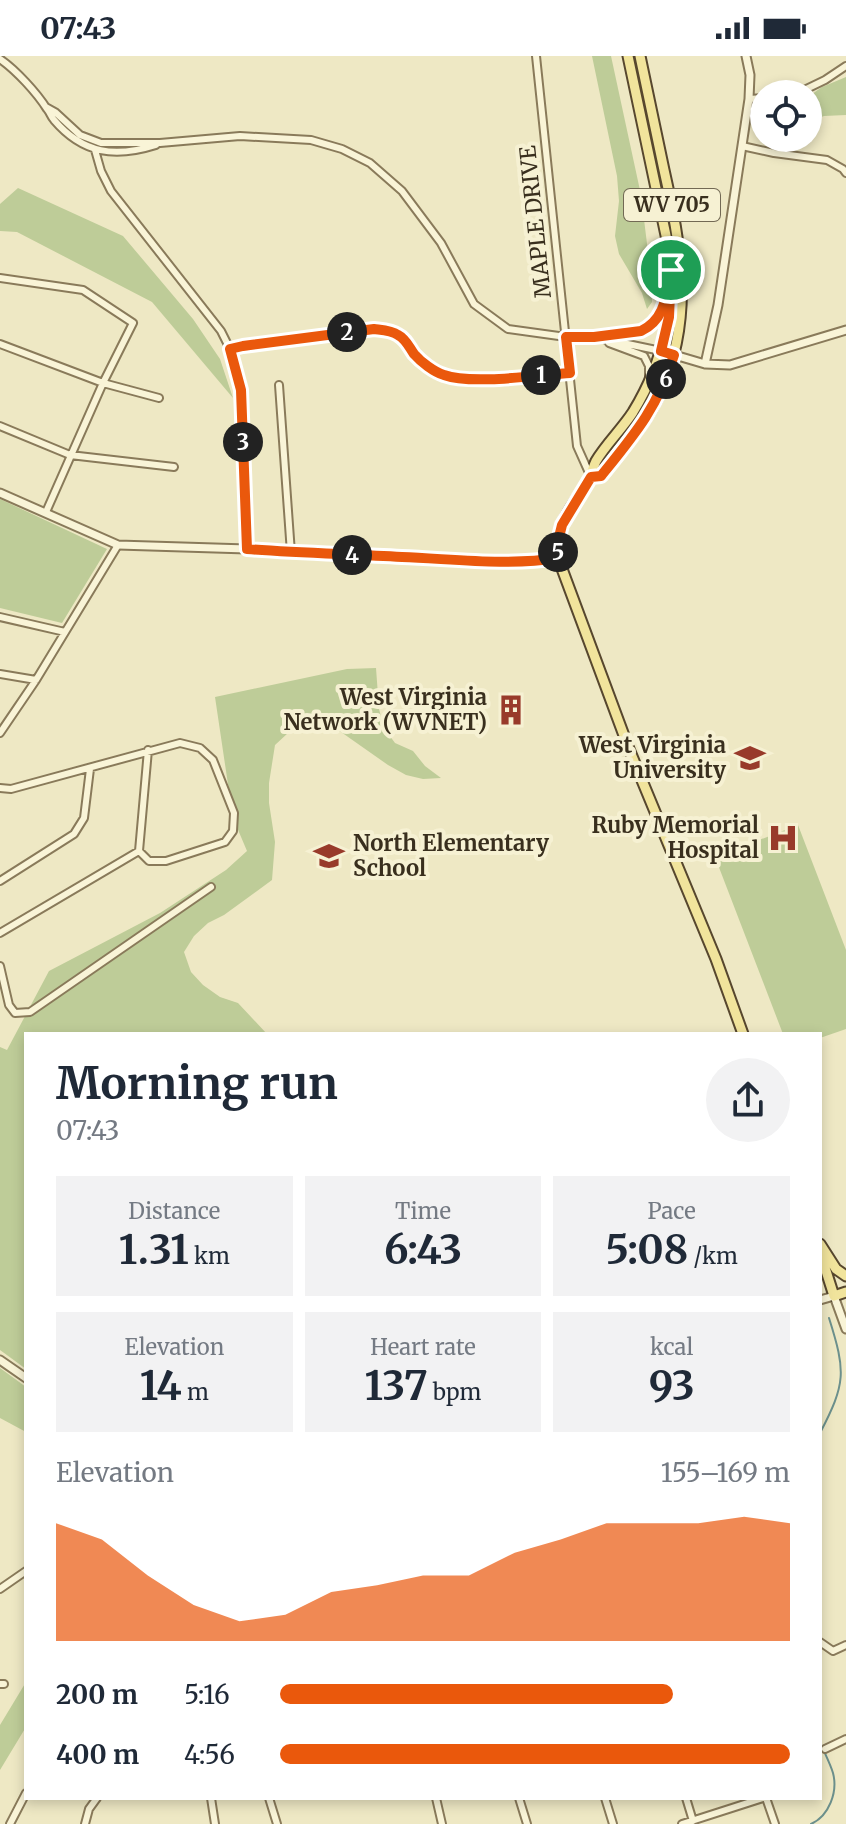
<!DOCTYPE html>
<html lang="en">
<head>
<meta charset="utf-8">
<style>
  :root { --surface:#fff; --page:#f2f2f3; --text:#1f2937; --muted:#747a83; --accent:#ea580c }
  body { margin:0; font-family:Merriweather,serif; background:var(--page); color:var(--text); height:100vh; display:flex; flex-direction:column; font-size:30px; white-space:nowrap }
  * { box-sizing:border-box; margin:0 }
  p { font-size:26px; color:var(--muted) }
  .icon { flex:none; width:44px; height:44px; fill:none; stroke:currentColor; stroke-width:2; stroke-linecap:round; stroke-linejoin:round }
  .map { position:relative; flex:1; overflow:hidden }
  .sheet { position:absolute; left:24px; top:976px; width:798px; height:768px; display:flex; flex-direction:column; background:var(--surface); border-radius:0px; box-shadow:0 4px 12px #0003 }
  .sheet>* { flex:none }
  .fabs { position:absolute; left:750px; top:24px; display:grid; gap:16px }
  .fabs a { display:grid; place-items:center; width:72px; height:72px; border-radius:50%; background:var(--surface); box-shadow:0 4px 12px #0003; font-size:40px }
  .pin { position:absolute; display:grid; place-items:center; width:68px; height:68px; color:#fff; margin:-34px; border:4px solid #fff; border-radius:50%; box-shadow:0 2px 8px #0007 }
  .km { position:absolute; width:40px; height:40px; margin:-20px; border-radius:50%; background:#222; color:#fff; font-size:22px; line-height:40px; text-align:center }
  .round { display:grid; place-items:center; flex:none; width:84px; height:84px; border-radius:42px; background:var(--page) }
  .overview { display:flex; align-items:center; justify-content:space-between; height:136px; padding:0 32px }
  h1 { font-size:44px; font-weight:700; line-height:60px }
  .stats { display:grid; grid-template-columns:repeat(3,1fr); gap:12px; height:136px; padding:8px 32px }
  .stats div { display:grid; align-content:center; border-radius:0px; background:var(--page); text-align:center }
  .stats b { font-size:40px; font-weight:700 }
  .stats small { font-size:22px; font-weight:400 }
  .stats p { font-size:22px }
  .chart { height:224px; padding:16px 32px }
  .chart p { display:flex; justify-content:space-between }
  .chart svg { width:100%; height:144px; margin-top:8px; fill:var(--accent); opacity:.7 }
  ul { padding:0 32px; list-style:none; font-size:26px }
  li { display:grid; grid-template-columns:128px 96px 1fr; align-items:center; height:60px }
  li i { height:20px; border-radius:10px; background:var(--accent) }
  .status { display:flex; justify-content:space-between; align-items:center; height:56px; padding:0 40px; background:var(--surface); direction:ltr }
  .status svg { height:22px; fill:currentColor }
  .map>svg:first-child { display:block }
  .green { fill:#becc98 }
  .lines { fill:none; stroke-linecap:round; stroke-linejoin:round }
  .stream { stroke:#6c908c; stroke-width:2 }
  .minor-casing { stroke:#897a5a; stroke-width:10 }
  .tertiary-casing { stroke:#897a5a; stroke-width:11 }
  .primary-casing { stroke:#57472e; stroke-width:13 }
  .minor { stroke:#f9f4d7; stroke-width:6 }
  .tertiary { stroke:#f9f4d7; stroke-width:7 }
  .primary { stroke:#f1e49c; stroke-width:9 }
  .route-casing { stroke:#fff; stroke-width:16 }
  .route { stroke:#ea580c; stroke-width:10 }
  .labels { text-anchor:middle; stroke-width:8; stroke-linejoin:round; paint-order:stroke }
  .shield { fill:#f6f1d3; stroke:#726954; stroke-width:2 }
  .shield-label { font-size:20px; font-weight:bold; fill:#392f1e }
  .street-label { font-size:22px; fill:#392f1e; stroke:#f6f1d3 }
  .poi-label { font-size:22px; font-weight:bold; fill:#392f1e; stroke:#f6f1d3; text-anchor:end }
</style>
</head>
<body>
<div class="status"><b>07:43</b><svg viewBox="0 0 49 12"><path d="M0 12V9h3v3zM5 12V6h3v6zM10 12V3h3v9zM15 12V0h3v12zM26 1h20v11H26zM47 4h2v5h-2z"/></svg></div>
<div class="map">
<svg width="846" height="1768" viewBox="0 0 846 1768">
  <rect width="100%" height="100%" fill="#eee8c4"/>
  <path class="green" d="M592,0H611L641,139L651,220L652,246L647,253L642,237L619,198L615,180L619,145L617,120Z
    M846,21V59L824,60L808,66V41L822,31Z
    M18,132L123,180L193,263L220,303L233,342L152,246L17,176L0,175V148Z
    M0,443L107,493L62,567L0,552Z
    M376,612L379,653L384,672L395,687L413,695L425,710L441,722L423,723L406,719L388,709L341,676L305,672L288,677L275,689L269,727V747L275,786L272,824L224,859L208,867L194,880L184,896L191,916L203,929L220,941L238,947L267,978H26V1313L0,1294V991L7,994L49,915L160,857L226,814L247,795L233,762L215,641L347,613Z
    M798,769L846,894V973L820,982V978H783L715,801Z
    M0,1312L26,1331V1376L0,1362Z
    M26,1626V1671L0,1714V1669Z"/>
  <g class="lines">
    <path class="stream" d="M820,1377C846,1327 846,1316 829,1262
      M811,1768C829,1760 838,1736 833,1717C830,1707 824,1696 820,1686"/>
    <g class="minor-casing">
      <path id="minor" d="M536,0L577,390L590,419
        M0,3C16,14 37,37 47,53C51,58 50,59 54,64C83,98 115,102 156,89
        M796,38L825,24L846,10
        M749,43L764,42
        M46,51L55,56L80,79L101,87H160L240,80L311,84L342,93L370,107L402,135L441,187L474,248L508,273L566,281H594L661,295
        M742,90L774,97L827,104L843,113L846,117
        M95,94L101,115L111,135L221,275L230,293L241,334L247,493
        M0,222L83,234L133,267L103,327L46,456
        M602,280L641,275C656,268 662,257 666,240
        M609,287L644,300L649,310V321
        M0,288L103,327L159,342
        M230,293L243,290L374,273C382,274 391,274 398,279C406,283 409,291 414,298C421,306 434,316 444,319C471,329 539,319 570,317
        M279,329L291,497
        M0,370L70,399L174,411
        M0,561L65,576
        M0,618L36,624
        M0,677L36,624L118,489
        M0,732L11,733L180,687L200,692L213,704L234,757L233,775L225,786L166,805H149L139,795
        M0,825L74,778L84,762L90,713
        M0,877L139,795L148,694
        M0,910L9,949L15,957L30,956L211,831
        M0,1533L26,1515
        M820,1586L833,1595L846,1589
        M0,1628H4
        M825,1693L846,1683
        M211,1742L215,1768
        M269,1742L277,1768
        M436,1742L442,1768
        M519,1742L527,1768
        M605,1742L613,1768
        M686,1742L693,1765
        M766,1742L775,1768
        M10,1768L26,1737
        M85,1768L89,1753L97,1742
        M682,1768L763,1742"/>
    </g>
    <g class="tertiary-casing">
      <path id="tertiary" d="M661,295L705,308L730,309L846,274
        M705,308L718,249L749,43L750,19L746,0
        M0,437L118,489L247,493L291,497L478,505H538L558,502
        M820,1244L834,1240L846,1273
        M0,1304L26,1322"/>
    </g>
    <g class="primary-casing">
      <path id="primary" d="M628,0L668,189C674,251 666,302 633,356C622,373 606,388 596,405C593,411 592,417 589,423C581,439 567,453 561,471C558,481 558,491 558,502L629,693L716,903L743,978
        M591,421L601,420C623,393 647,367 661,335C694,261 681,190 664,114C656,76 648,38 640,0
        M820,1188L836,1213L846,1220
        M820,1196L834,1240L846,1236"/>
    </g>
    <use href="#minor" class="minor"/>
    <use href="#tertiary" class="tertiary"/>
    <use href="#primary" class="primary"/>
  </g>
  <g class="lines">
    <g class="route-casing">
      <path id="route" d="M671,214L669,261L661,295L674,299C658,351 635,378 601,420L591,421L562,469L559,481L558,502C507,510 454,503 402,501C351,498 299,497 247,493L241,334L230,293L243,290L374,273C382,274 391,274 398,279C406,283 409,291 414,298C421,306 434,316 444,319C471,329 539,319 570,317L566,281H594L641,275C666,263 666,239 671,214Z"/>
    </g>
    <use href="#route" class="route"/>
  </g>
  <defs>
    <g id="building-bare" transform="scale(2.4)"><path d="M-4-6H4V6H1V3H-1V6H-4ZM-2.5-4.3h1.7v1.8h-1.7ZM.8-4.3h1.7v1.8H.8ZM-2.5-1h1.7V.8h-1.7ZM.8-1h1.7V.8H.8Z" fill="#983a2a" stroke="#f6f1d3" stroke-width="2.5" paint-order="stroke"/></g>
    <g id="university-bare" transform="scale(2.4)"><path d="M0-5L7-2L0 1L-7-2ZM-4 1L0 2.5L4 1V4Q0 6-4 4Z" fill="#983a2a" stroke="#f6f1d3" stroke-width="2.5" paint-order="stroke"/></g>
    <g id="hospital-bare" transform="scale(2.4)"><path d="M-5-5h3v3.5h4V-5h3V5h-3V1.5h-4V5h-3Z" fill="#983a2a" stroke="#f6f1d3" stroke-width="2.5" paint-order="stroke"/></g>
    <g id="school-bare" transform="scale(2.4)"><path d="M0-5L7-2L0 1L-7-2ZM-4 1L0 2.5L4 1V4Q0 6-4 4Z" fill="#983a2a" stroke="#f6f1d3" stroke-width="2.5" paint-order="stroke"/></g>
  </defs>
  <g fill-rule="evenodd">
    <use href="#building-bare" x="511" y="654"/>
    <use href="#university-bare" x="750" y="702"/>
    <use href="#hospital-bare" x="783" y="782"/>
    <use href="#school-bare" x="329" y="800"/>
  </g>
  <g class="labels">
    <rect class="shield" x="624" y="133" width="96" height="32" rx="6"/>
    <g class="shield-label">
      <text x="672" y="156">WV 705</text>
    </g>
    <g class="street-label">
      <text transform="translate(535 166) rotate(-96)" y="8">MAPLE DRIVE</text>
    </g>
    <g class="poi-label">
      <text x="487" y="649">West Virginia<tspan x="487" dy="25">Network (WVNET)</tspan></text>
      <text x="726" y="697">West Virginia<tspan x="726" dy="25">University</tspan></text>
      <text x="759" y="777">Ruby Memorial<tspan x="759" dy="25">Hospital</tspan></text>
      <text x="353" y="795" text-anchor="start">North Elementary<tspan x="353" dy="25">School</tspan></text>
    </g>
  </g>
</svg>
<div class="fabs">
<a><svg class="icon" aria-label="locate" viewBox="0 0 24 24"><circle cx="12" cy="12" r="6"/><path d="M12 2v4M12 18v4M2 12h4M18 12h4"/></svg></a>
</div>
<div class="pin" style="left:671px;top:214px;background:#1e9e55"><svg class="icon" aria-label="arrive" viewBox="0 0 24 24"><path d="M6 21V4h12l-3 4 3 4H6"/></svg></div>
<b class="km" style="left:541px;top:319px">1</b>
<b class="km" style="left:347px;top:276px">2</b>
<b class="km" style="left:243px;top:386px">3</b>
<b class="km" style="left:352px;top:499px">4</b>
<b class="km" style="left:558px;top:496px">5</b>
<b class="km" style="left:666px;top:323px">6</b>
<section class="sheet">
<div class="overview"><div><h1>Morning run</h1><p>07:43</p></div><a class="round"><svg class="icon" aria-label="share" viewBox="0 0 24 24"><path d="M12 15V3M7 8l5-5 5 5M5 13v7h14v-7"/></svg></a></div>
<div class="stats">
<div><p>Distance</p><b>1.31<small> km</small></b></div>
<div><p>Time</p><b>6:43</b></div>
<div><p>Pace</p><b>5:08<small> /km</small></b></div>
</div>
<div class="stats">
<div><p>Elevation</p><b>14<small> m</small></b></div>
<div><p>Heart rate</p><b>137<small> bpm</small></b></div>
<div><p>kcal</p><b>93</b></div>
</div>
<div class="chart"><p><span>Elevation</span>155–169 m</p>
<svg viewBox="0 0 160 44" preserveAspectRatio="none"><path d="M0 44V8L10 13L20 24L30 33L40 38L50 36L60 29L70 27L80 24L90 24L100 17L110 13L120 8L130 8L140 8L150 6L160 8V44z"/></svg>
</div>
<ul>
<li><b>200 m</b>5:16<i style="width:77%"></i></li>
<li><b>400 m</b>4:56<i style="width:100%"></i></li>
</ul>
</section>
</div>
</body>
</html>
